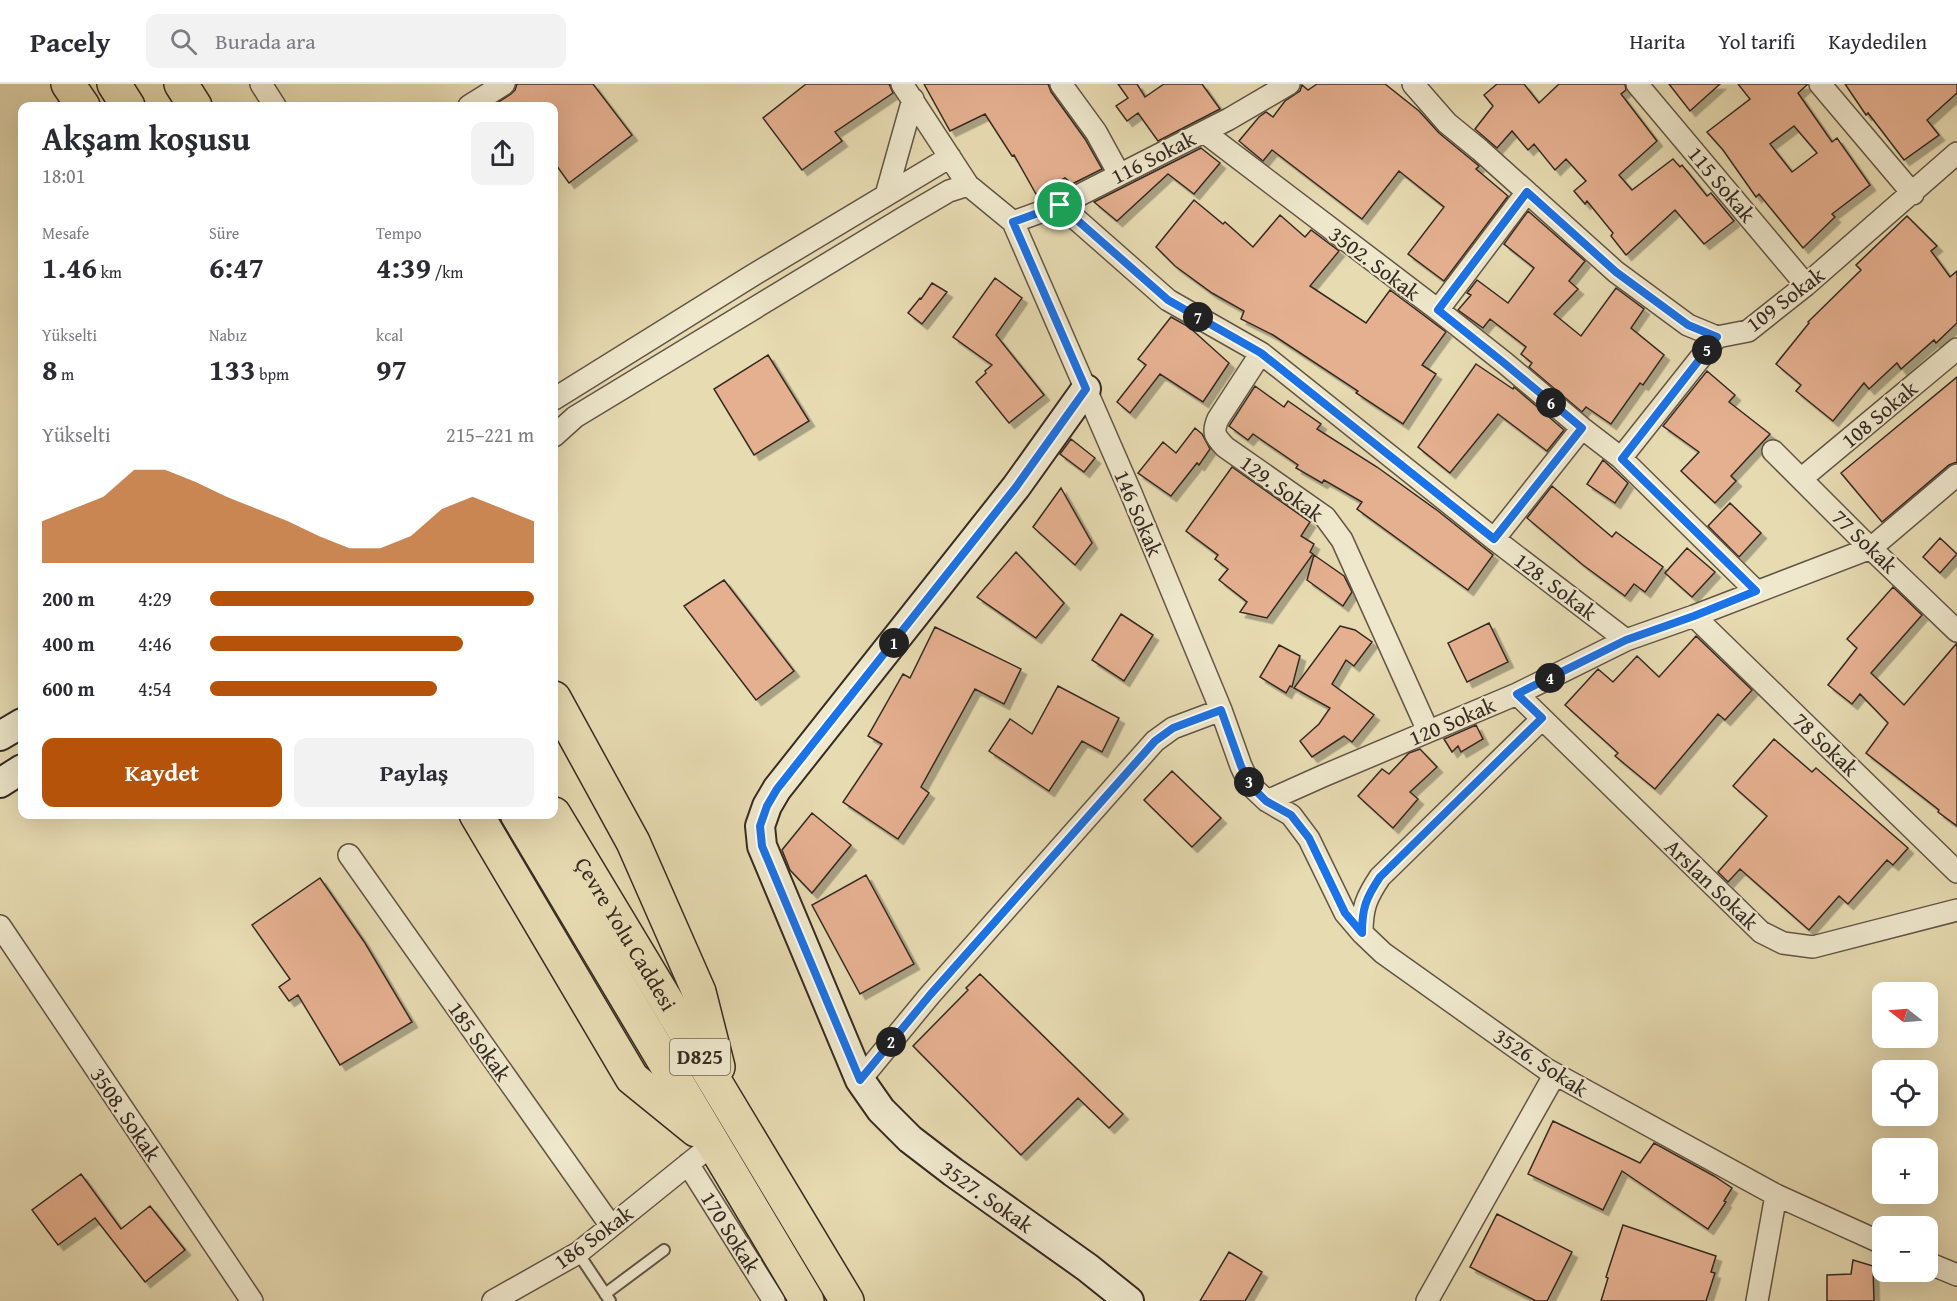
<!DOCTYPE html>
<html lang="tr">
<head>
<meta charset="utf-8">
<style>
  :root { --surface:#fff; --page:#f2f2f3; --text:#2b2b33; --muted:#7c7c81; --line:#e1e1e2; --accent:#b45309 }
  body { margin:0; font-family:"Gentium Book Plus",serif; background:var(--page); color:var(--text); height:100vh; display:flex; flex-direction:column; font-size:22px; white-space:nowrap }
  * { box-sizing:border-box; margin:0 }
  p { font-size:20px; color:var(--muted) }
  .icon { flex:none; width:33px; height:33px; fill:none; stroke:currentColor; stroke-width:2; stroke-linecap:round; stroke-linejoin:round }
  .map { position:relative; flex:1; overflow:hidden }
  .panel { position:absolute; left:18px; top:18px; width:540px; height:717px; display:flex; flex-direction:column; background:var(--surface); border-radius:12px; box-shadow:0 6px 24px #0002 }
  .panel>* { flex:none }
  .needle { width:39px; rotate:287deg }
  .fabs { position:absolute; left:1872px; top:898px; display:grid; gap:12px }
  .fabs a { display:grid; place-items:center; width:66px; height:66px; border-radius:12px; background:var(--surface); box-shadow:0 6px 24px #0002; font-size:30px }
  .pin { position:absolute; display:grid; place-items:center; width:51px; height:51px; color:#fff; margin:-26px; border:3px solid #fff; border-radius:50%; box-shadow:0 2px 6px #0007 }
  .km { position:absolute; width:30px; height:30px; margin:-15px; border-radius:50%; background:#222; color:#fff; font-size:16px; line-height:30px; text-align:center }
  .round { display:grid; place-items:center; flex:none; width:63px; height:63px; border-radius:12px; background:var(--page) }
  .head { display:flex; align-items:center; justify-content:space-between; height:102px; padding:0 24px }
  h1 { font-size:33px; font-weight:700; line-height:45px }
  .figures { display:grid; grid-template-columns:repeat(3,1fr); gap:9px; height:102px; padding:6px 24px }
  .figures div { display:grid; align-content:center }
  .figures b { font-size:30px; font-weight:700 }
  .figures small { font-size:16px; font-weight:400 }
  .figures p { font-size:16px }
  .chart { height:168px; padding:12px 24px }
  .chart p { display:flex; justify-content:space-between }
  .chart svg { width:100%; height:108px; margin-top:6px; fill:var(--accent); opacity:.7 }
  .action { display:flex; gap:12px; margin-top:auto; padding:12px 24px }
  .action a { flex:1; height:69px; border-radius:12px; background:var(--accent); color:#fff; font-size:24px; font-weight:700; line-height:69px; text-align:center }
  .action a+a { background:var(--page); color:var(--text) }
  ul { padding:0 24px; list-style:none; font-size:20px }
  li { display:grid; grid-template-columns:96px 72px 1fr; align-items:center; height:45px }
  li i { height:15px; border-radius:8px; background:var(--accent) }
  header { display:flex; align-items:center; gap:36px; box-sizing:border-box; height:84px; padding:0 30px; background:var(--surface); border-bottom:2px solid var(--line) }
  header strong { font-size:28px }
  nav { display:flex; gap:33px; margin-inline-start:auto; font-size:21px }
  .search { width:420px; height:54px; background:var(--page); display:flex; align-items:center; gap:15px; box-sizing:border-box; padding:0 21px; border-radius:12px; color:var(--muted); font-size:22px }
  .map>svg:first-child { display:block }
  .building { fill:#e5b090; stroke:#362a22; stroke-width:1.5; fill-rule:evenodd; filter:url(#shadow) }
  .lines { fill:none; stroke-linecap:round; stroke-linejoin:round }
  .lane-casing { stroke:#625646; stroke-width:14 }
  .street-casing { stroke:#625646; stroke-width:24 }
  .secondary-casing { stroke:#362a22; stroke-width:32 }
  .highway-casing { stroke:#362a22; stroke-width:36 }
  .lane { stroke:#efe8cd; stroke-width:10 }
  .street { stroke:#efe8cd; stroke-width:21 }
  .secondary { stroke:#efe8cd; stroke-width:28 }
  .highway { stroke:#e7dbb2; stroke-width:33 }
  .route-casing { stroke:#fff; stroke-width:12 }
  .route { stroke:#1a73e8; stroke-width:8 }
  .labels { text-anchor:middle; stroke-width:4.5; stroke-linejoin:round; paint-order:stroke }
  .shield { fill:#efe8cd; stroke:#6e6355; stroke-width:1.5 }
  .shield-label { font-size:21px; font-weight:bold; fill:#362a22 }
  .street-label { font-size:22px; fill:#362a22; stroke:#efe8cd }
</style>
</head>
<body>
<header>
<strong>Pacely</strong>
<div class="search"><svg class="icon" aria-label="search" viewBox="0 0 24 24"><circle cx="10" cy="10" r="6"/><path d="M15 15l6 6"/></svg>Burada ara</div>
<nav><a>Harita</a><a>Yol tarifi</a><a>Kaydedilen</a></nav>
</header>
<div class="map">
<svg width="1957" height="1217" viewBox="0 0 1957 1217">
  <defs>
    <filter id="shadow"><feDropShadow dx="5.5" dy="5.5" stdDeviation="0" flood-color="#0004"/></filter>
  </defs>
  <rect width="100%" height="100%" fill="#e7dbb2"/>
  <filter id="stains"><feTurbulence type="fractalNoise" baseFrequency=".00333" numOctaves="4"/><feColorMatrix values="0 0 0 0 .2 0 0 0 0 .09 0 0 0 0 .02 0 0 0 .5 -.17"/></filter>
  <radialGradient id="worn" r=".72"><stop offset=".6" stop-color="#630" stop-opacity="0"/><stop offset="1" stop-color="#630" stop-opacity=".3"/></radialGradient>
  <path class="building" d="M517,0H593L632,51L569,99L554,78V22H492L511,10L515,6Z
    M806,0H889L893,9L835,48L842,57L802,86L763,34Z
    M924,0H1048L1051,8L1085,55L1102,85L1072,100L1065,94L1036,110L1014,71L1012,72L985,30L950,47Z
    M1118,0H1137L1145,13L1164,0H1202L1220,25L1158,57L1138,29L1127,37L1116,22L1128,14Z
    M1317,0H1385L1419,27L1439,49L1479,82L1476,85L1508,112L1444,197L1408,170L1444,123L1399,87L1362,135L1272,66L1263,77L1239,57L1259,33L1266,28L1273,33L1285,17L1300,7L1302,1L1308,6Z
    M1497,0H1524L1539,19L1559,0H1625L1626,6L1621,10L1657,57L1619,91L1632,106L1673,75L1680,83L1682,81L1707,112L1711,109L1734,137L1704,160L1675,126L1626,171L1611,152L1613,149L1587,117L1585,120L1574,107L1586,97L1566,75L1555,86L1534,60L1528,66L1512,47L1497,64L1475,45L1493,22L1484,11Z
    M1669,0H1720L1690,27Z
    M1738,0H1808L1798,9L1832,58L1837,54L1870,101L1832,130L1835,133L1803,164L1759,110L1756,113L1723,66L1707,48L1750,15ZM1794,42L1817,69L1792,88L1770,60Z
    M1845,0H1957V9L1927,36L1939,51L1904,76L1868,29L1866,31Z
    M1201,64L1220,79L1194,110L1168,90L1117,137L1094,118Z
    M1194,116L1223,140L1225,138L1253,163L1280,131L1305,153L1311,146L1339,167L1310,202L1366,239L1390,206L1446,248L1422,281L1436,290L1403,340L1356,309L1358,307L1273,251L1241,235L1244,227L1212,209L1175,182L1156,163Z
    M1528,127L1585,177L1569,197L1578,205L1554,230L1581,252L1616,204L1644,225L1631,244L1664,271L1643,301L1640,299L1611,340L1586,323L1582,328L1529,283L1532,279L1521,270L1526,263L1490,235L1483,244L1458,226L1471,211L1467,209L1477,196L1508,219L1534,184L1504,160Z
    M1907,132L1937,162L1931,167L1950,193L1957,187V239L1936,259L1934,256L1901,285L1897,279L1869,305L1864,299L1833,337L1796,307L1801,301L1776,280L1809,239L1808,238L1861,186L1856,181Z
    M995,194L1022,214L996,251L1044,311L1009,339L976,298L986,289L985,287L992,281L953,253Z
    M932,199L947,208L922,240L908,229L920,214L921,215Z
    M1171,233L1189,243L1229,279L1203,318L1160,290L1130,329L1117,318L1146,281L1138,275Z
    M768,271L809,337L754,371L714,305Z
    M1476,280L1513,305L1514,303L1564,346L1547,367L1498,330L1450,389L1418,363Z
    M1707,287L1735,311L1729,318L1770,350L1731,392L1736,397L1715,419L1681,387L1699,368L1663,342Z
    M1957,293V378L1949,381L1882,438L1841,389Z
    M1255,302L1284,323L1288,317L1321,340L1317,345L1377,383L1438,427L1493,471L1468,506L1357,425L1362,418L1324,396L1322,399L1296,384L1298,381L1253,350L1248,356L1229,342Z
    M1195,344L1202,350L1210,365L1199,381L1197,379L1171,412L1138,389L1163,358L1176,369Z
    M1071,355L1095,374L1084,388L1060,370Z
    M1603,376L1628,399L1615,419L1587,400Z
    M1232,383L1310,438L1301,452L1314,460L1310,468L1313,470L1267,534L1240,528L1247,518L1219,496L1228,485L1215,475L1218,471L1186,447Z
    M1552,402L1612,453L1616,448L1663,483L1645,508L1634,500L1625,512L1583,481L1527,434Z
    M1061,404L1092,459L1075,481L1033,443Z
    M1730,419L1761,449L1739,473L1708,442Z
    M1940,454L1957,470L1940,489L1923,473Z
    M1687,464L1715,488L1692,513L1665,489Z
    M1016,468L1064,519L1036,554L977,513Z
    M1314,471L1344,492L1352,508L1343,522L1307,496Z
    M724,496L794,587L756,616L684,522Z
    M1893,503L1922,531L1871,589L1904,621L1957,559V742L1938,728L1939,726L1866,669L1888,639L1860,610L1852,620L1828,601L1857,564L1847,555Z
    M1121,530L1153,551L1124,597L1092,576Z
    M1489,539L1508,578L1467,598L1448,559Z
    M1340,542L1355,546L1372,558L1354,582L1346,576L1332,600L1374,631L1352,658L1344,652L1312,673L1300,657L1319,640L1330,624L1294,604Z
    M935,543L1021,585L1004,620L975,605L921,703L929,709L898,755L843,718L882,660L868,652L903,590L910,594Z
    M1696,552L1752,606L1725,636L1718,630L1655,705L1615,672L1618,669L1565,621L1598,585L1613,598L1637,572L1659,593Z
    M1279,561L1300,572L1292,603L1290,602L1286,609L1260,593Z
    M1058,602L1119,634L1102,668L1082,657L1049,707L989,667L1010,635L1032,650Z
    M1476,641L1483,655L1461,668L1458,662L1452,668L1444,655Z
    M1774,655L1812,688L1816,684L1908,764L1893,781L1887,776L1848,820L1839,812L1809,846L1740,785L1728,798L1718,788L1767,732L1733,702Z
    M1420,665L1437,683L1410,708L1418,715L1393,744L1358,712L1382,685L1389,690L1409,669Z
    M1172,687L1221,734L1192,763L1144,716Z
    M812,729L851,761L812,809L790,786L782,766Z
    M866,791L914,880L860,910L812,821Z
    M320,794L365,859L412,938L340,981L298,911L289,917L279,903L290,895L252,841Z
    M980,890L1123,1030L1109,1044L1078,1014L1021,1071L913,962L968,906L966,904Z
    M1553,1037L1640,1079L1654,1059L1714,1092L1732,1104L1724,1117L1726,1118L1708,1145L1622,1087L1603,1126L1528,1090Z
    M81,1090L121,1145L150,1122L185,1166L145,1198L95,1134L58,1161L32,1126Z
    M1497,1130L1572,1168L1547,1217H1536L1470,1183Z
    M1623,1141L1716,1172L1711,1188L1715,1189L1706,1217H1601L1608,1194L1606,1193Z
    M1229,1168L1262,1188L1245,1217H1200Z
    M1853,1176L1873,1182L1874,1217H1827V1191L1851,1190Z"/>
  <g class="lines">
    <g class="lane-casing">
      <path id="lane" d="M578,1169L610,1217
        M605,1210L664,1166"/>
    </g>
    <g class="street-casing">
      <path id="street" d="M261,0L275,22
        M902,0L968,101L1013,138L1131,409L1221,626L1241,682L1250,701L1267,717L1291,731L1309,755L1345,829L1362,849L1383,869L1546,985L1776,1111L1882,1159
        M1061,0L1096,48L1119,90
        M1413,0L1447,39L1480,66L1616,188L1688,241L1717,253L1748,247L1806,201L1957,69
        M1637,0L1806,201
        M1820,0L1913,110
        M469,22L504,0
        M1204,48L1438,226L1505,279L1582,344L1621,374L1756,507
        M886,111L913,15
        M1060,121L1168,216L1261,269L1494,455L1626,556
        M1013,138L1060,121L1229,35L1289,0
        M1438,226L1527,108
        M1261,269L1218,335C1212,349 1215,352 1225,363L1325,433L1342,456L1428,647
        M554,315L750,193L950,73
        M554,352L575,333L908,131L949,107L968,101
        M1773,367L1860,454L1957,547
        M1621,374L1717,253
        M1801,395L1957,265
        M1494,455L1582,344
        M1694,532L1957,788
        M1517,610L1761,848L1783,859L1813,863L1957,826
        M1267,717L1323,692L1517,610L1626,556L1694,532L1871,464L1957,391
        M349,771L611,1142
        M0,842L252,1217
        M1362,849C1362,824 1366,814 1380,793L1542,635
        M860,996L930,911L1155,657L1173,644L1221,626
        M688,1080L774,1217
        M1928,1179L1957,1191
        M493,1217L578,1169L713,1060
        M1427,1217L1555,990
        M1757,1217L1776,1111"/>
    </g>
    <g class="secondary-casing">
      <g id="secondary">
        <path id="s1" d="M1086,305L1016,403L777,705L767,722L760,742L762,762L860,996L881,1026L910,1055L953,1088L1088,1184L1129,1217"/>
        <path d="M0,652L22,639"/>
        <path d="M0,699L22,685"/>
      </g>
    </g>
    <g class="highway-casing">
      <g id="highway">
        <path d="M68,0L83,22"/>
        <path d="M114,0L128,22"/>
        <path d="M181,0L195,22"/>
        <path d="M554,614L633,758L699,908L718,983"/>
        <path d="M476,730L632,994L696,1046"/>
        <path d="M517,730L807,1217"/>
        <path id="s2" d="M554,730L847,1217"/>
      </g>
    </g>
    <use href="#lane" class="lane"/>
    <use href="#street" class="street"/>
    <use href="#secondary" class="secondary"/>
    <use href="#highway" class="highway"/>
  </g>
  <g class="lines">
    <g class="route-casing">
      <path id="route" d="M1527,108L1616,188L1688,241L1717,253L1622,375L1756,507L1694,532L1626,556L1517,610L1542,634L1380,793C1366,814 1362,824 1362,849L1345,829L1309,754L1291,731L1266,717L1250,701L1241,682L1221,626L1173,644L1155,657L930,911L860,996L762,762L760,742L767,722L777,705L1016,403L1086,305L1013,138L1060,121L1168,216L1261,269L1494,455L1582,344L1504,279L1438,226Z"/>
    </g>
    <use href="#route" class="route"/>
  </g>
  <g class="labels">
    <rect class="shield" x="670" y="955" width="60" height="36" rx="4.5"/>
    <g class="shield-label">
      <text x="700" y="980">D825</text>
    </g>
    <g class="street-label">
      <text transform="translate(1153 73) rotate(-27)" y="8">116 Sokak</text>
      <text transform="translate(1722 100) rotate(50)" y="8">115 Sokak</text>
      <text transform="translate(1375 179) rotate(37)" y="8">3502. Sokak</text>
      <text transform="translate(1785 215) rotate(-37)" y="8">109 Sokak</text>
      <text transform="translate(1879 330) rotate(-40)" y="8">108 Sokak</text>
      <text transform="translate(1282 404) rotate(36)" y="8">129. Sokak</text>
      <text transform="translate(1139 429) rotate(67)" y="8">146 Sokak</text>
      <text transform="translate(1865 457) rotate(44)" y="8">77 Sokak</text>
      <text transform="translate(1556 502) rotate(37)" y="8">128. Sokak</text>
      <text transform="translate(1452 637) rotate(-23)" y="8">120 Sokak</text>
      <text transform="translate(1826 660) rotate(44)" y="8">78 Sokak</text>
      <text transform="translate(1712 800) rotate(44)" y="8">Arslan Sokak</text>
      <text dy="8" stroke="none"><textPath href="#s2" startOffset="140">Çevre Yolu Caddesi</textPath></text>
      <text transform="translate(480 957) rotate(55)" y="8">185 Sokak</text>
      <text transform="translate(1541 978) rotate(33)" y="8">3526. Sokak</text>
      <text transform="translate(126 1030) rotate(56)" y="8">3508. Sokak</text>
      <text dy="8" stroke="none"><textPath href="#s1" startOffset="994">3527. Sokak</textPath></text>
      <text transform="translate(731 1148) rotate(58)" y="8">170 Sokak</text>
      <text transform="translate(593 1153) rotate(-36)" y="8">186 Sokak</text>
    </g>
  </g>
  <rect width="100%" height="100%" filter="url(#stains)"/>
  <rect width="100%" height="100%" fill="url(#worn)"/>
</svg>
<div class="fabs">
<a><svg class="needle" viewBox="-14 -14 28 28"><path d="M0-13l5 13h-10z" fill="#e53935"/><path d="M0 13l5-13h-10z" fill="#7c7c81"/></svg></a>
<a><svg class="icon" aria-label="locate" viewBox="0 0 24 24"><circle cx="12" cy="12" r="6"/><path d="M12 2v4M12 18v4M2 12h4M18 12h4"/></svg></a>
<a>+</a>
<a>−</a>
</div>
<div class="pin" style="left:1060px;top:121px;background:#1e9e55"><svg class="icon" aria-label="arrive" viewBox="0 0 24 24"><path d="M6 21V4h12l-3 4 3 4H6"/></svg></div>
<b class="km" style="left:894px;top:559px">1</b>
<b class="km" style="left:891px;top:958px">2</b>
<b class="km" style="left:1249px;top:698px">3</b>
<b class="km" style="left:1550px;top:594px">4</b>
<b class="km" style="left:1707px;top:266px">5</b>
<b class="km" style="left:1551px;top:319px">6</b>
<b class="km" style="left:1198px;top:233px">7</b>
<section class="panel">
<div class="head"><div><h1>Akşam koşusu</h1><p>18:01</p></div><a class="round"><svg class="icon" aria-label="share" viewBox="0 0 24 24"><path d="M12 15V3M7 8l5-5 5 5M5 13v7h14v-7"/></svg></a></div>
<div class="figures">
<div><p>Mesafe</p><b>1.46<small> km</small></b></div>
<div><p>Süre</p><b>6:47</b></div>
<div><p>Tempo</p><b>4:39<small> /km</small></b></div>
</div>
<div class="figures">
<div><p>Yükselti</p><b>8<small> m</small></b></div>
<div><p>Nabız</p><b>133<small> bpm</small></b></div>
<div><p>kcal</p><b>97</b></div>
</div>
<div class="chart"><p><span>Yükselti</span>215–221 m</p>
<svg viewBox="0 0 160 44" preserveAspectRatio="none"><path d="M0 44V27L10 22L20 17L30 6L40 6L50 11L60 17L70 22L80 27L90 33L100 38L110 38L120 33L130 22L140 17L150 22L160 27V44z"/></svg>
</div>
<ul>
<li><b>200 m</b>4:29<i style="width:100%"></i></li>
<li><b>400 m</b>4:46<i style="width:78%"></i></li>
<li><b>600 m</b>4:54<i style="width:70%"></i></li>
</ul>
<div class="action"><a>Kaydet</a><a>Paylaş</a></div>
</section>
</div>
</body>
</html>
